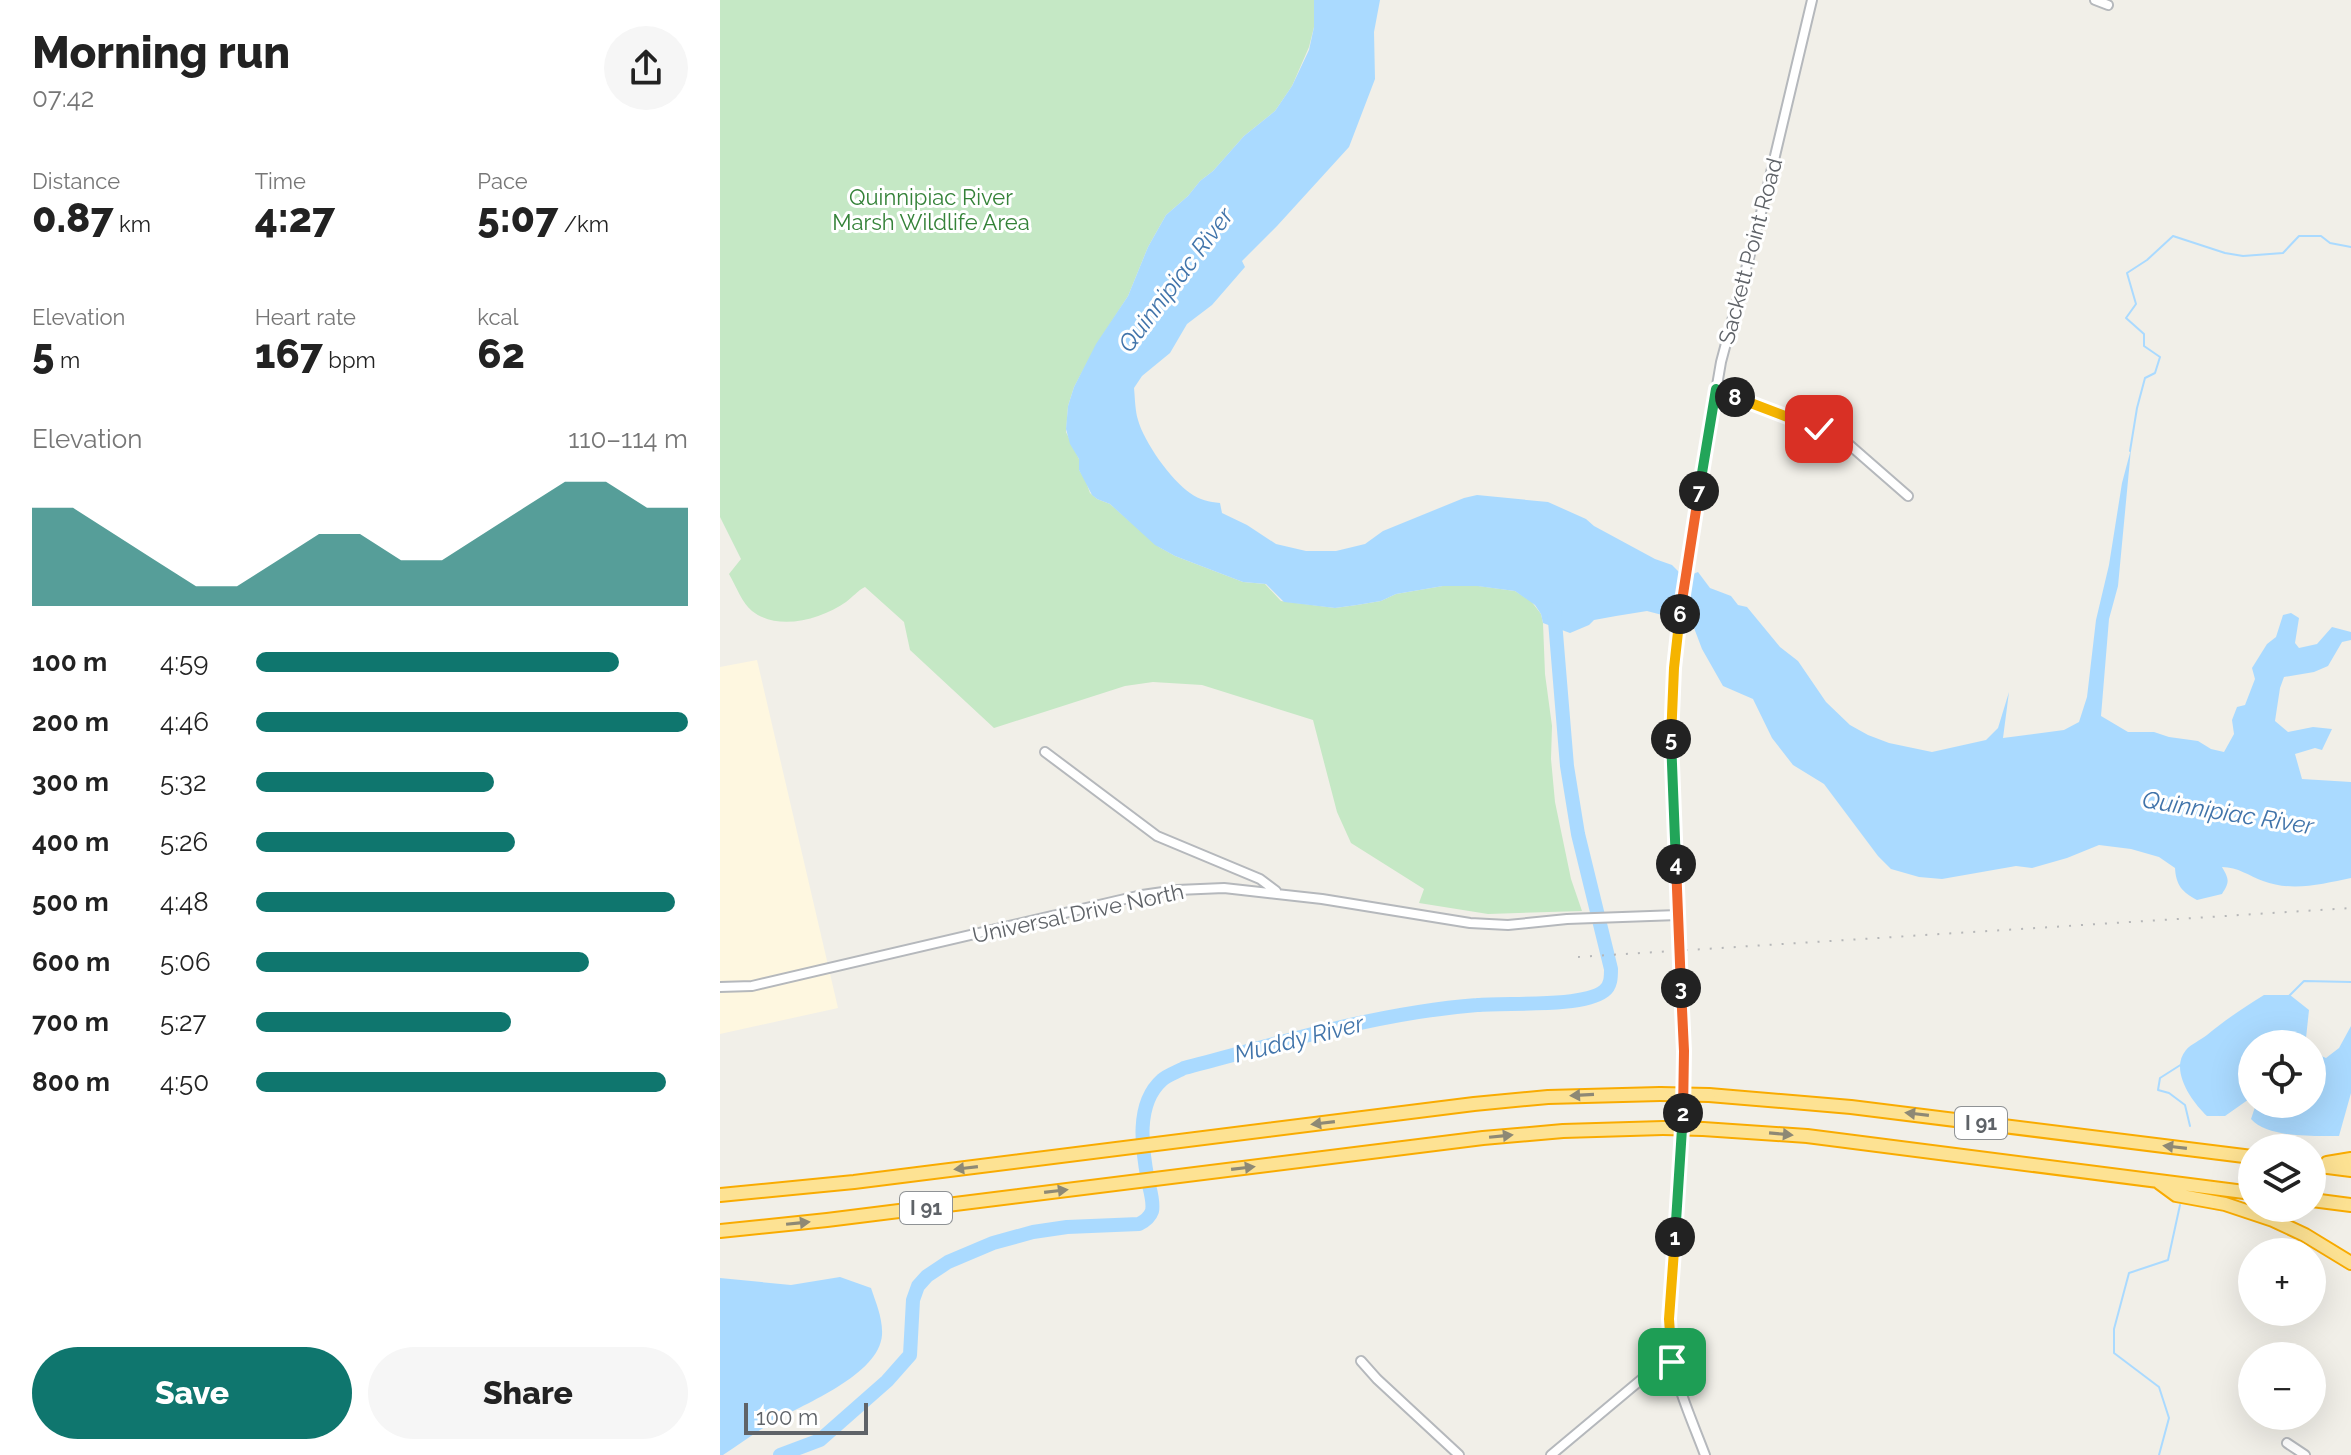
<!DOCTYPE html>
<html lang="en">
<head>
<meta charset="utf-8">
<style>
  :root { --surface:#fff; --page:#f6f6f6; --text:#222; --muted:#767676; --accent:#0f766e }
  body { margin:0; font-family:Raleway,sans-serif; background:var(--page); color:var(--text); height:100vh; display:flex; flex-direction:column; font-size:30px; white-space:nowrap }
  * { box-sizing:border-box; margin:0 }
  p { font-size:26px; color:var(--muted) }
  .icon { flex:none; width:44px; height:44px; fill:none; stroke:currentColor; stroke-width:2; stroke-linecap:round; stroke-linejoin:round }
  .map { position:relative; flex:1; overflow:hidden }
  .drawer { display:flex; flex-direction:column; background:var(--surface); width:720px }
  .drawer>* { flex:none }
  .fabs { position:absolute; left:1518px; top:1030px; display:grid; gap:16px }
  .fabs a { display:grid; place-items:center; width:88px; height:88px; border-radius:50%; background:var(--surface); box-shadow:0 8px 32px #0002; font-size:40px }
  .scale { position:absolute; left:24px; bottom:20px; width:124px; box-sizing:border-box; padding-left:8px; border:4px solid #5f6368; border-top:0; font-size:22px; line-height:28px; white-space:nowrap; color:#5f6368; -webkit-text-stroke:6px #fff; paint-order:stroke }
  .pin { position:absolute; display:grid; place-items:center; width:68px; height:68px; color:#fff; margin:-34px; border-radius:16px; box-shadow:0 4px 12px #0006 }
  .km { position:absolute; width:40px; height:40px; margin:-20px; border-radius:50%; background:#222; color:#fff; font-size:22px; line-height:40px; text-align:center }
  .round { display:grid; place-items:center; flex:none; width:84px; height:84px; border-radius:42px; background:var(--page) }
  .head { display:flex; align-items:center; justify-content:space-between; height:136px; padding:0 32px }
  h1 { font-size:44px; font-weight:800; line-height:60px }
  .stats { display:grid; grid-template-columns:repeat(3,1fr); gap:12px; height:136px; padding:8px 32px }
  .stats div { display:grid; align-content:center }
  .stats b { font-size:40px; font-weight:800 }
  .stats small { font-size:22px; font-weight:400 }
  .stats p { font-size:22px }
  .chart { height:224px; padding:16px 32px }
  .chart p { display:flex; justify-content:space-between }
  .chart svg { width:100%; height:144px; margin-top:8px; fill:var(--accent); opacity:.7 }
  .cta { display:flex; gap:16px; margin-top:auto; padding:16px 32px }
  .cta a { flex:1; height:92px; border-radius:48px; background:var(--accent); color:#fff; font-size:32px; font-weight:800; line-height:92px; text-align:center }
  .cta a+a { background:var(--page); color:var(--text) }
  ul { padding:0 32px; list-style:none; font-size:26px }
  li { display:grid; grid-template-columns:128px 96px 1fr; align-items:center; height:60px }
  li i { height:20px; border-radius:10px; background:var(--accent) }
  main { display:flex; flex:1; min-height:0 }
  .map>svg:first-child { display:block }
  .commercial { fill:#fef7e0 }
  .green { fill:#c5e8c5 }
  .water { fill:#aadaff }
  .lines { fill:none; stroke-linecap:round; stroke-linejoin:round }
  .stream { stroke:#aadaff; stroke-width:2 }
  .river { stroke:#aadaff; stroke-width:14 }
  .minor-casing { stroke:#b5b8bc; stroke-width:12 }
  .highway-casing { stroke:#f9ab00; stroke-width:16 }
  .minor { stroke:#fff; stroke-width:8 }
  .highway { stroke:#fde293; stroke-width:12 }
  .rail { stroke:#b6b7b8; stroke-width:2; stroke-dasharray:2 10; stroke-linecap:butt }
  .highway-bridge-casing { stroke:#f9ab00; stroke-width:16; stroke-linecap:butt }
  .highway-bridge { stroke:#fde293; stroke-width:12 }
  .oneway { fill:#8e8975 }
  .split-1-casing { stroke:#fff; stroke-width:16 }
  .split-2-casing { stroke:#fff; stroke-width:16 }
  .split-3-casing { stroke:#fff; stroke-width:16 }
  .split-4-casing { stroke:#fff; stroke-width:16 }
  .split-5-casing { stroke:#fff; stroke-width:16 }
  .split-6-casing { stroke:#fff; stroke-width:16 }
  .split-7-casing { stroke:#fff; stroke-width:16 }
  .split-8-casing { stroke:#fff; stroke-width:16 }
  .split-9-casing { stroke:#fff; stroke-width:16 }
  .split-1 { stroke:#f5b400; stroke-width:10 }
  .split-2 { stroke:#22a559; stroke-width:10 }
  .split-3 { stroke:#f0652b; stroke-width:10 }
  .split-4 { stroke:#f0652b; stroke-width:10 }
  .split-5 { stroke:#22a559; stroke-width:10 }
  .split-6 { stroke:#f5b400; stroke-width:10 }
  .split-7 { stroke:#f0652b; stroke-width:10 }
  .split-8 { stroke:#22a559; stroke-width:10 }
  .split-9 { stroke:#f5b400; stroke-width:10 }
  .labels { text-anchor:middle; stroke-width:6; stroke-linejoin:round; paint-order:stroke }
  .shield { fill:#fff; stroke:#8f9295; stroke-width:2 }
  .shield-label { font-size:20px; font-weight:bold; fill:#5f6368 }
  .park-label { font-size:22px; fill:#348238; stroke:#fff }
  .street-label { font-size:22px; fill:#5f6368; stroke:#fff }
  .water-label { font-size:24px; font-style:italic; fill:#4174aa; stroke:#fff }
</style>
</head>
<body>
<main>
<section class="drawer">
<div class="head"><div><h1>Morning run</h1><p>07:42</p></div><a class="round"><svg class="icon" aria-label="share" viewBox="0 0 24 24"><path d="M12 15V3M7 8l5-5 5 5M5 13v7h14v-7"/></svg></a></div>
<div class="stats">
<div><p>Distance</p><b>0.87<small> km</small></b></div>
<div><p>Time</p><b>4:27</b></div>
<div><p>Pace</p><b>5:07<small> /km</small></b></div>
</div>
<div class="stats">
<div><p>Elevation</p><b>5<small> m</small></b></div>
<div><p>Heart rate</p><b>167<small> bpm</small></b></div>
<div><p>kcal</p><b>62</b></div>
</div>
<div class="chart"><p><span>Elevation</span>110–114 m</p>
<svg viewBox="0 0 160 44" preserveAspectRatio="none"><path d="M0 44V14L10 14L20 22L30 30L40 38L50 38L60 30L70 22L80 22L90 30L100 30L110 22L120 14L130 6L140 6L150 14L160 14V44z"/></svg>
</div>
<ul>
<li><b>100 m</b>4:59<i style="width:84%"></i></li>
<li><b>200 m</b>4:46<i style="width:100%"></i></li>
<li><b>300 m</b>5:32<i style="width:55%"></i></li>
<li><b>400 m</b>5:26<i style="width:60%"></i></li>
<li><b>500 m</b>4:48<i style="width:97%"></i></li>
<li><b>600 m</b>5:06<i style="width:77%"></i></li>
<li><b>700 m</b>5:27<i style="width:59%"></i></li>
<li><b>800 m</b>4:50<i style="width:95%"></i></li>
</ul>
<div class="cta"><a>Save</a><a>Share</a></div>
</section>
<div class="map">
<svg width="1631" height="1455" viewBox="0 0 1631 1455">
  <rect width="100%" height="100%" fill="#f1efe8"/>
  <path class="commercial" d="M37,660L118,1008L0,1034V667Z"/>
  <path class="green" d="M0,0H594V27L589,47L572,86L555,111L524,136L493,171L480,181L468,196L446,215L428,247L408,296L377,344L354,387L348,406L346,432L359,459V470L365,479L370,493L377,499L390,504L439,547L455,556L523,582L545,584L561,601L615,608L637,605L661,601L676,594L723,586L751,585L795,591L811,601L821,614L823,623L825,674L832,726L831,759L835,802L851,879L862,911L768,914L699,903L704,889L631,843L617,812L593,720L482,685L433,682L405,686L274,728L190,650L184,622L145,587C137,591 133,597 126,602C101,619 59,632 32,611C22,603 16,586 9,574L21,559L0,517Z"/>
  <path class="water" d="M594,0H660L654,32L655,79L629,147L557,226L522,261L525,267L492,305L467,324L450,353L422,376L414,388C415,398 415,410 418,420C424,442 451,480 470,493C480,500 489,502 500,503L502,513L527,525L556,544L586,551H616L645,544L663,531L744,498L757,495L828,502L866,519L874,526L935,559L952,565L959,572L973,574L978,572L990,588L1011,596L1018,605L1027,607L1060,647L1078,661L1106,702L1130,725L1148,735L1169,743L1212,752L1266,740L1278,728L1289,692L1283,738L1344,730L1359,722L1367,697L1376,620L1389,565L1402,483L1411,449L1398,586L1389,619L1381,716L1408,732H1434L1449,737L1478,741L1491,749L1504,752L1514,734L1512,720L1517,707L1525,705L1535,679L1532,668L1547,644L1556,637L1563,615L1571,613L1579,618L1575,643L1579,648L1597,644L1612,627L1631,632V640L1622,642L1608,666L1594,672L1564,677L1560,688L1555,721L1568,732L1593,727L1612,729L1602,750L1595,748L1575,754L1582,779L1631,782V878C1602,884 1572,892 1543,881C1529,876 1518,867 1502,867C1509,879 1510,882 1502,894L1477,900C1462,892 1456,885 1455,868L1439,857L1411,849L1379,845L1347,858L1312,868L1296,866L1222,879L1199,877L1171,869L1158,856L1104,784L1073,765L1052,738L1033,699L1003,686L982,649L971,620L967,615L953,613L946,616L927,611L896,616L874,620L869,625L850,633L823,623L821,614L815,605L795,591L757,586H723L676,594L661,601L637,605L615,608L564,602L546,584L523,582L455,556L435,545L390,504L377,499L372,495L359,470V459L350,444L346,429L348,406L354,387L376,344L408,296L428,247L446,215L468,196L480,181L493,171L524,136L555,111L572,86L589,50L594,27Z
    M1544,995H1570L1589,1010L1586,1038L1581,1044H1532V1097L1505,1116H1487C1472,1102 1449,1070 1466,1050C1471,1044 1481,1040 1487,1035C1505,1020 1523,1008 1544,995Z
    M1631,1026V1093L1619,1136C1595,1136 1547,1138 1531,1119L1536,1104H1592V1052L1606,1058L1619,1048Z
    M120,1277L151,1288C156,1303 163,1319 162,1335C159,1375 85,1403 55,1421C37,1431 20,1444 3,1455H0V1278L71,1285Z"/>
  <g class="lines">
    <path class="stream" d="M1410,451L1417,408L1425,378L1435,373L1440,357L1424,346V334L1406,318L1416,304L1407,273L1427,260L1453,236L1505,253L1523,256L1563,253L1579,236H1601L1610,243L1631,247
      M1569,996L1584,981L1631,982
      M1462,1064L1440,1078L1438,1090L1449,1093L1465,1105L1470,1126
      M1439,1455L1449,1418L1439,1387L1394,1353V1329L1409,1273L1448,1260L1460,1205"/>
    <path class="river" d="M60,1455L100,1440L167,1381L190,1355L193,1300L198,1286L207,1276L228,1262L273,1243L313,1232L347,1227L419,1224C425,1221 430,1217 432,1211C434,1202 430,1190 428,1181C422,1149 415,1104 442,1080C447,1075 457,1072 464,1068C560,1043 656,1013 757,1005C786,1002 862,1008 884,991C891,986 891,977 891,969L858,834L847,766L834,609"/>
    <g class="minor-casing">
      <path id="minor" d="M1375,0L1388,5
        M996,389L1125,441L1188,496
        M325,752L437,836L540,879L556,891
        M0,987L32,986L422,895L457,890L504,888L602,899L750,923L788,925L847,919L958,915
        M641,1361L657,1379L739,1455
        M1567,1443L1585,1455
        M831,1455L935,1368L952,1362
        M985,1455C970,1415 951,1376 949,1333L961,1159L964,1066L951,757L952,701L955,651L976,508L1001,362L1045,198L1092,0"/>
    </g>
    <g class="highway-casing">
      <path id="highway" d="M989,1095L1131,1107L1532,1157
        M983,1129L1087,1136L1532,1193
        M1607,1163L1631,1159
        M1592,1165L1631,1170
        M1437,1181L1456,1195L1505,1204L1553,1220L1585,1235L1631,1263
        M0,1195L134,1182L754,1104L828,1097L940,1094
        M1592,1200L1631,1205
        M0,1231L107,1220L763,1138L843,1131L943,1128"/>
    </g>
    <use href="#minor" class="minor"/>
    <use href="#highway" class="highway"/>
    <path class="rail" d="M858,957L1631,908"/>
    <g class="highway-bridge-casing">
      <path id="highway-bridge" d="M940,1094L989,1095
        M943,1128L983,1129"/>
    </g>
    <use href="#highway-bridge" class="highway-bridge"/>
  </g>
  <defs><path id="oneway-solid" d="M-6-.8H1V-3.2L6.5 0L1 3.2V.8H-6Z" transform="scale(2)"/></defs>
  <g class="oneway">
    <use href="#oneway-solid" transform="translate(862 1095) rotate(177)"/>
    <use href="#oneway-solid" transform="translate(1197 1114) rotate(-173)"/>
    <use href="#oneway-solid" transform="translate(603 1123) rotate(173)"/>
    <use href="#oneway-solid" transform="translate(1061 1134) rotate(5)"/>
    <use href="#oneway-solid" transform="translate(781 1136) rotate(-6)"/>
    <use href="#oneway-solid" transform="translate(1455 1147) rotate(-173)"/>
    <use href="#oneway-solid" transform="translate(246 1168) rotate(173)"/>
    <use href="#oneway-solid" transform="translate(523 1168) rotate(-7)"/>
    <use href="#oneway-solid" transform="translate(336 1191) rotate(-7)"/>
    <use href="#oneway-solid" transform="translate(78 1223) rotate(-6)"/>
  </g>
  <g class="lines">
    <g class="split-1-casing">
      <path id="split-1" d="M952,1362L949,1319L955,1237"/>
    </g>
    <g class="split-2-casing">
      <path id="split-2" d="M955,1237L963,1113"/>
    </g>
    <g class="split-3-casing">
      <path id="split-3" d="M961,988L964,1051L963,1113"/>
    </g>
    <g class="split-4-casing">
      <path id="split-4" d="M956,864L961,988"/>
    </g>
    <g class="split-5-casing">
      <path id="split-5" d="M951,739L956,864"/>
    </g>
    <g class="split-6-casing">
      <path id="split-6" d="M951,739L954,668L960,614"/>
    </g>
    <g class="split-7-casing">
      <path id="split-7" d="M960,614L979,491"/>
    </g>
    <g class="split-8-casing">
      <path id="split-8" d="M979,491L996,389L1015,397"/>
    </g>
    <g class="split-9-casing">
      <path id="split-9" d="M1015,397L1099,429"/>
    </g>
    <use href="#split-1" class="split-1"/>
    <use href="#split-2" class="split-2"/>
    <use href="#split-3" class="split-3"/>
    <use href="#split-4" class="split-4"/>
    <use href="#split-5" class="split-5"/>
    <use href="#split-6" class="split-6"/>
    <use href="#split-7" class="split-7"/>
    <use href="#split-8" class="split-8"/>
    <use href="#split-9" class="split-9"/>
  </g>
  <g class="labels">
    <g class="shield">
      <rect x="1235" y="1107" width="52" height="32" rx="6"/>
      <rect x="180" y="1192" width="52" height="32" rx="6"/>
    </g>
    <g class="shield-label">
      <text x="1261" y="1130">I 91</text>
      <text x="206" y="1215">I 91</text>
    </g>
    <g class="park-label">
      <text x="211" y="205">Quinnipiac River<tspan x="211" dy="25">Marsh Wildlife Area</tspan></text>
    </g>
    <g class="street-label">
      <text transform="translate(1030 251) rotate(-75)" y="8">Sackett Point Road</text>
      <text transform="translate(358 913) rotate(-12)" y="8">Universal Drive North</text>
    </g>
    <g class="water-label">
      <text transform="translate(456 280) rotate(-53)" y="8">Quinnipiac River</text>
      <text transform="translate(1508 813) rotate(9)" y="8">Quinnipiac River</text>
      <text transform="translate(579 1039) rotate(-14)" y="8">Muddy River</text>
    </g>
  </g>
</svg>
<div class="fabs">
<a><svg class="icon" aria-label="locate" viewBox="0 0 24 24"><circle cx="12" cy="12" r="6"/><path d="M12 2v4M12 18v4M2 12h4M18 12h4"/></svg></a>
<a><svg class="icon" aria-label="layers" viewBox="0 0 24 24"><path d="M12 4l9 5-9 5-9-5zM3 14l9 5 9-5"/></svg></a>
<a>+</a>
<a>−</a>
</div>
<div class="scale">100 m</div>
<div class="pin" style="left:952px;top:1362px;background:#1e9e55"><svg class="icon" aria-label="arrive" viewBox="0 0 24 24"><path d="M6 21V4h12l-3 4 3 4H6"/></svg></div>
<div class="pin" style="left:1099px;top:429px;background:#d93025"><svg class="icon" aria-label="check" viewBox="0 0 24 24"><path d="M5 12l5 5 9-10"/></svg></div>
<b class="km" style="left:955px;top:1237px">1</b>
<b class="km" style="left:963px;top:1113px">2</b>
<b class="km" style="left:961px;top:988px">3</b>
<b class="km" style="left:956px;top:864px">4</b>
<b class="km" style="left:951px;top:739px">5</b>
<b class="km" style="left:960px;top:614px">6</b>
<b class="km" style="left:979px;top:491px">7</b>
<b class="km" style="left:1015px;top:397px">8</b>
</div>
</main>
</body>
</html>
